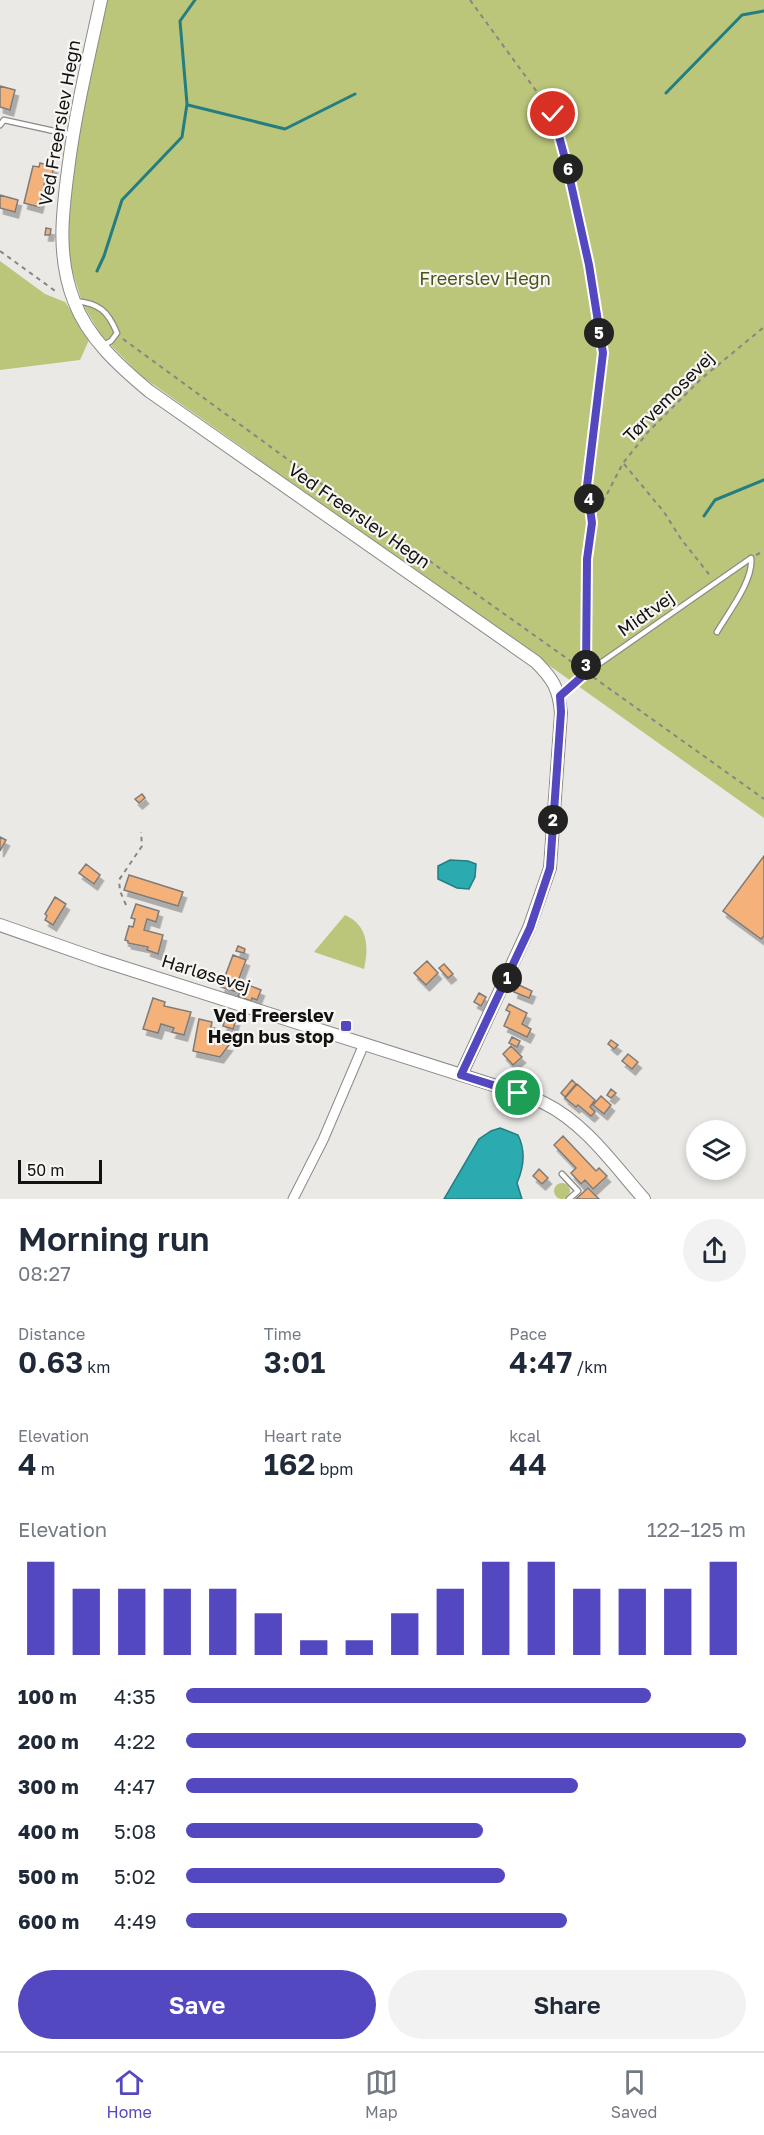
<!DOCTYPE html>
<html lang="en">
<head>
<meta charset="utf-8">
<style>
  :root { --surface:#fff; --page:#f2f2f3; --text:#1f2937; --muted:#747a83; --line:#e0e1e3; --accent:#5348bf }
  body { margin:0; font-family:"Golos Text",sans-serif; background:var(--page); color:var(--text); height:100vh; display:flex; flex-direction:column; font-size:22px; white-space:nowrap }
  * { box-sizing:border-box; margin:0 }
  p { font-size:20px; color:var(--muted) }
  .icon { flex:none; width:33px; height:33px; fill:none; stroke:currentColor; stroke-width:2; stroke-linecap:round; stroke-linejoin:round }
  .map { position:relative; height:1199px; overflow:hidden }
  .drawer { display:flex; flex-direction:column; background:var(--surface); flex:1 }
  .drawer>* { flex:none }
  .buttons { position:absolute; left:686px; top:1120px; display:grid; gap:12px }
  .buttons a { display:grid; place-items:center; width:60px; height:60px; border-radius:50%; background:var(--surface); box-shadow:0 3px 9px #0003; font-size:30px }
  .scale { position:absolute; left:18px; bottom:15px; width:84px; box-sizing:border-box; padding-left:6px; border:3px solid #121211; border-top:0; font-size:16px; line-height:21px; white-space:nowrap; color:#121211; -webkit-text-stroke:4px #f7f6f3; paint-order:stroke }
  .pin { position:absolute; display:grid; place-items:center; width:51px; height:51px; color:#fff; margin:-26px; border:3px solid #fff; border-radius:50%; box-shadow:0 2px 6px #0007 }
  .km { position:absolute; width:30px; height:30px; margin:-15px; border-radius:50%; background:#222; color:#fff; font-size:16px; line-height:30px; text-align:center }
  .round { display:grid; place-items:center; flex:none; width:63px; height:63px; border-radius:32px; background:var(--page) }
  .summary { display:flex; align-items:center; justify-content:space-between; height:102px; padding:0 18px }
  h1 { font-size:33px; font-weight:600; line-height:45px }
  .stats { display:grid; grid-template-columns:repeat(3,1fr); gap:9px; height:102px; padding:6px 18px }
  .stats div { display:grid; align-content:center }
  .stats b { font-size:30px; font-weight:600 }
  .stats small { font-size:16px; font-weight:400 }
  .stats p { font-size:16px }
  .chart { height:168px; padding:12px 18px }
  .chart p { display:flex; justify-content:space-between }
  .chart svg { width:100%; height:108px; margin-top:6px; stroke:var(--accent); stroke-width:6 }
  .action { display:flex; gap:12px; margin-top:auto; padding:12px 18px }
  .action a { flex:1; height:69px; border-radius:36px; background:var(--accent); color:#fff; font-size:24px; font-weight:600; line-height:69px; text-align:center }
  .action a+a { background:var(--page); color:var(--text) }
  ul { padding:0 18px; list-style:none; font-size:20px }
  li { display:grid; grid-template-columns:96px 72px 1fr; align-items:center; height:45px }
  li i { height:15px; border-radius:8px; background:var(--accent) }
  .dock { display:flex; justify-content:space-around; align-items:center; height:84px; border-top:2px solid var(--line); background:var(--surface); font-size:16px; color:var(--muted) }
  .dock a { display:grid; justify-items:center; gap:3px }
  .dock .selected { color:var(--accent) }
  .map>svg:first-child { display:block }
  .green { fill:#bbc67b }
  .water { fill:#2babaf; stroke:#247d80; stroke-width:1.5 }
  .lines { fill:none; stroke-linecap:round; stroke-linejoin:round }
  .stream { stroke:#247d80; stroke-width:3 }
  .building { fill:#f4b17a; stroke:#7e7b79; stroke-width:1.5; filter:url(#shadow) }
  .lane-casing { stroke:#8b8a87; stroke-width:7 }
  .street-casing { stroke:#8b8a87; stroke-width:11 }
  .secondary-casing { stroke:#8b8a87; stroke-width:14 }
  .path { stroke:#878684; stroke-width:2; stroke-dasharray:4.5 4.5; stroke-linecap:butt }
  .lane { stroke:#fff; stroke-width:4.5 }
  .street { stroke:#fff; stroke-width:9 }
  .secondary { stroke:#fff; stroke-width:12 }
  .route-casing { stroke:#fff; stroke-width:12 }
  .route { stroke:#5348bf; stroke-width:8 }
  .poi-dot { fill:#5348bf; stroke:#f7f6f3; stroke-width:2 }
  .labels { text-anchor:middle; stroke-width:4.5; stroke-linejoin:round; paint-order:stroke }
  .street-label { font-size:18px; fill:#121211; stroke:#f7f6f3 }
  .park-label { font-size:18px; fill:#4d5318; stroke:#f7f6f3 }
  .poi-label { font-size:18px; font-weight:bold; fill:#121211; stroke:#f7f6f3; text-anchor:end }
</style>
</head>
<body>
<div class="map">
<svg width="764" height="1199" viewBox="0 0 764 1199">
  <defs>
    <filter id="shadow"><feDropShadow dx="3.5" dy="6" stdDeviation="0" flood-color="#0004"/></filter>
  </defs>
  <rect width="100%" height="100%" fill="#eae9e6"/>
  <path class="green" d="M105,0H764V818L140,375L101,335L83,305L70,264L67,215L77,137Z
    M0,261L45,294L65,302L90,338L80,360L0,370Z
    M345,915C368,925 369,947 364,969L314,952Z
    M554 1191a8 8 0 1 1 16 0a8 8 0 1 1-16 0Z"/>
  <path class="water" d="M450,860L468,861L476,864L475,877L469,889L457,888L438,879V866Z
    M500,1128L518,1135C526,1151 524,1167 517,1183L522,1199H444L479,1139L491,1131Z"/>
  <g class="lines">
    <path class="stream" d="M666,93L742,15L764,11
      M188,105L285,129L355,94
      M97,271L104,256L122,200L182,137L187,104L180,21L195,0
      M704,516L715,500L764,480"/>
  </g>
  <path class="building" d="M0,86L15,90L10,110L0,107Z
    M40,163L54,167L51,178L46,177L39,207L24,203L33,166L39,167Z
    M0,195L18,200L15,212L0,208Z
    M46,228L51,229L50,235H45Z
    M142,794L145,798L139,803L135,799Z
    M0,837L6,840L0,851Z
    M764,856V936L761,939L723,911Z
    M86,864L100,875L94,884L79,873Z
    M129,875L183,892L178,906L124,890Z
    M55,897L66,904L53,925L45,920L47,916L45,914Z
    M136,904L159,911L156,922L147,919L144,930L163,935L158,954L147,950L148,947L128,943V941L125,940L129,926L133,927L135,919L131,918Z
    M238,946L245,949L244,953L236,951Z
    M233,955L246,960L238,981L261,990L257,1000L252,998L251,1001L238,996L240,993L221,987Z
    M427,961L438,973L426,985L414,973Z
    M444,964L453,974L448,978L439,968Z
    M517,984L532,991L529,998L514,992Z
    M479,993L486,997L481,1006L474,1002Z
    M153,998L165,1002L164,1006L191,1012L184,1035L172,1032L174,1028L161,1024L158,1033L143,1029Z
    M509,1004L527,1013L522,1024L531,1029L527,1037L504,1026L510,1012L506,1010Z
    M199,1019L212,1022L208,1041L229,1045L220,1057L193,1051Z
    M225,1019L236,1020L233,1029L223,1026Z
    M512,1037L520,1041L517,1047L509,1043Z
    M611,1040L618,1045L614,1049L608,1044Z
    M511,1046L522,1057L513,1065L503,1054Z
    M628,1054L638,1062L632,1069L622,1061Z
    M572,1080L576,1084L565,1097L561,1093Z
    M577,1084L595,1100L590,1107L595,1112L591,1116L578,1105L576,1107L565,1098Z
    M611,1089L616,1093L611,1098L607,1095Z
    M601,1096L611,1105L604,1114L593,1105Z
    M563,1136L596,1171L599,1168L607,1176L593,1189L585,1180L581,1184L571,1173L576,1168L554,1145Z
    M539,1169L548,1178L542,1184L533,1176Z
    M588,1188L599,1199H576Z"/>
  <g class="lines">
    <g class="lane-casing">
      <path id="lane" d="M0,125L4,120L72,135
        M75,301C99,303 108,311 117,333L111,341L104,345
        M717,632C728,613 754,580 751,558
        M586,673L587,559
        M561,695L586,673L751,558
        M562,1174L578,1191L569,1199"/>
    </g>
    <g class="street-casing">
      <path id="street" d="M293,1199L323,1140L364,1044"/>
    </g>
    <g class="secondary-casing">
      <path id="secondary" d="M101,0C89,56 75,113 68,170C62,215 57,257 74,301C88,338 119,366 149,391L536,662C553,679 559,689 561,713L550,868L529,928L461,1075
        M0,925L100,960L518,1093C527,1096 536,1099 544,1103C585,1123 614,1165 644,1199"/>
    </g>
    <path class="path" d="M470,0L553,114L567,166L589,265L603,353L587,486L592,523
      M0,251L58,293
      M123,339L331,491L579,667
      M624,464L664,512L681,539L712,578
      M588,553L592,523L623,463L648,432L701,379L764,327
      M756,555L764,551
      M593,677L764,799
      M126,905L120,891L119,880L142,846L141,832"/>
    <use href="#lane" class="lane"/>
    <use href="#street" class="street"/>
    <use href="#secondary" class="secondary"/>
  </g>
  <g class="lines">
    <g class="route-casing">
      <path id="route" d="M518,1093L461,1075L530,928L550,868L561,712L560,696L586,673L587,559L592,523L587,486L603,353L589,265L567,166L553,114"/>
    </g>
    <use href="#route" class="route"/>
  </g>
  <rect class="poi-dot" x="340" y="1020" width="12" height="12" rx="3"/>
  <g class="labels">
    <g class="street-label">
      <text transform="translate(60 123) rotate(-80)" y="6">Ved Freerslev Hegn</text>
      <text transform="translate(669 397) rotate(-45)" y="6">Tørvemosevej</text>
      <text transform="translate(359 516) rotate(35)" y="6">Ved Freerslev Hegn</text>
      <text transform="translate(646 614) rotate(-35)" y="6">Midtvej</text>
      <text transform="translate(206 974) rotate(17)" y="6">Harløsevej</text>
    </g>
    <g class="park-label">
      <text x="485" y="285">Freerslev Hegn</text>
    </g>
    <g class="poi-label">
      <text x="334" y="1022">Ved Freerslev<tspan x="334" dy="21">Hegn bus stop</tspan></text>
    </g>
  </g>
</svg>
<div class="buttons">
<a><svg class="icon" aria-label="layers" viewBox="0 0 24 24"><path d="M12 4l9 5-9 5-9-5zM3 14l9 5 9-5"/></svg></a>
</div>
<div class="scale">50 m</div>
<div class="pin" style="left:518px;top:1093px;background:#1e9e55"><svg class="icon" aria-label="arrive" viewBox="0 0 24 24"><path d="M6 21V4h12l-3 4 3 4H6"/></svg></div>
<div class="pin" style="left:553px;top:114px;background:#d93025"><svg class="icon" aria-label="check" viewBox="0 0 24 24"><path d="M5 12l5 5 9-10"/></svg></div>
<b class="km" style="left:507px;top:978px">1</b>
<b class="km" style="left:553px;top:820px">2</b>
<b class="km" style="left:586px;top:665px">3</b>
<b class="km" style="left:589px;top:499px">4</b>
<b class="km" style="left:599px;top:333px">5</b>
<b class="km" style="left:568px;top:169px">6</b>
</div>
<section class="drawer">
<div class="summary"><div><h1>Morning run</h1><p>08:27</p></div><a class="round"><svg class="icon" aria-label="share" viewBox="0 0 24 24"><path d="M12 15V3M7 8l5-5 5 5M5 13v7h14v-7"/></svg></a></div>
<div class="stats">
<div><p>Distance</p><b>0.63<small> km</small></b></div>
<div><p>Time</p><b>3:01</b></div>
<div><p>Pace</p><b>4:47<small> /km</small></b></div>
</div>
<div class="stats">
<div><p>Elevation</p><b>4<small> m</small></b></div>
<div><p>Heart rate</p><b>162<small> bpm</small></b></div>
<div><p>kcal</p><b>44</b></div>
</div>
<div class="chart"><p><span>Elevation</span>122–125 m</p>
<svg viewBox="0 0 160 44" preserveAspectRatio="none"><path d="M5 44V6M15 44V17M25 44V17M35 44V17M45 44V17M55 44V27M65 44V38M75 44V38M85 44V27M95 44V17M105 44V6M115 44V6M125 44V17M135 44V17M145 44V17M155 44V6"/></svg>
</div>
<ul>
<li><b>100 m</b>4:35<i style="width:83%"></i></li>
<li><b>200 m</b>4:22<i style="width:100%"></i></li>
<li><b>300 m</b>4:47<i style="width:70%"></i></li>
<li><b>400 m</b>5:08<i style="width:53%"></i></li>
<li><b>500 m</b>5:02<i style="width:57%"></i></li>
<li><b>600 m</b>4:49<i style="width:68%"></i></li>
</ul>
<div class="action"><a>Save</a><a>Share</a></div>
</section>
<nav class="dock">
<a class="selected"><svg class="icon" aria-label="home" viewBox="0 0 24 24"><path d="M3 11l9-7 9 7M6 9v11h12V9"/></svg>Home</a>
<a><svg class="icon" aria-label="map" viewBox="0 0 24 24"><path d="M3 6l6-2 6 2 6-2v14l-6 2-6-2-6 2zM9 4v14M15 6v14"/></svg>Map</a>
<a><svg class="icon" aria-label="saved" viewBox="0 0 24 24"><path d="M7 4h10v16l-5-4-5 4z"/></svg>Saved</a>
</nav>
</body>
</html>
